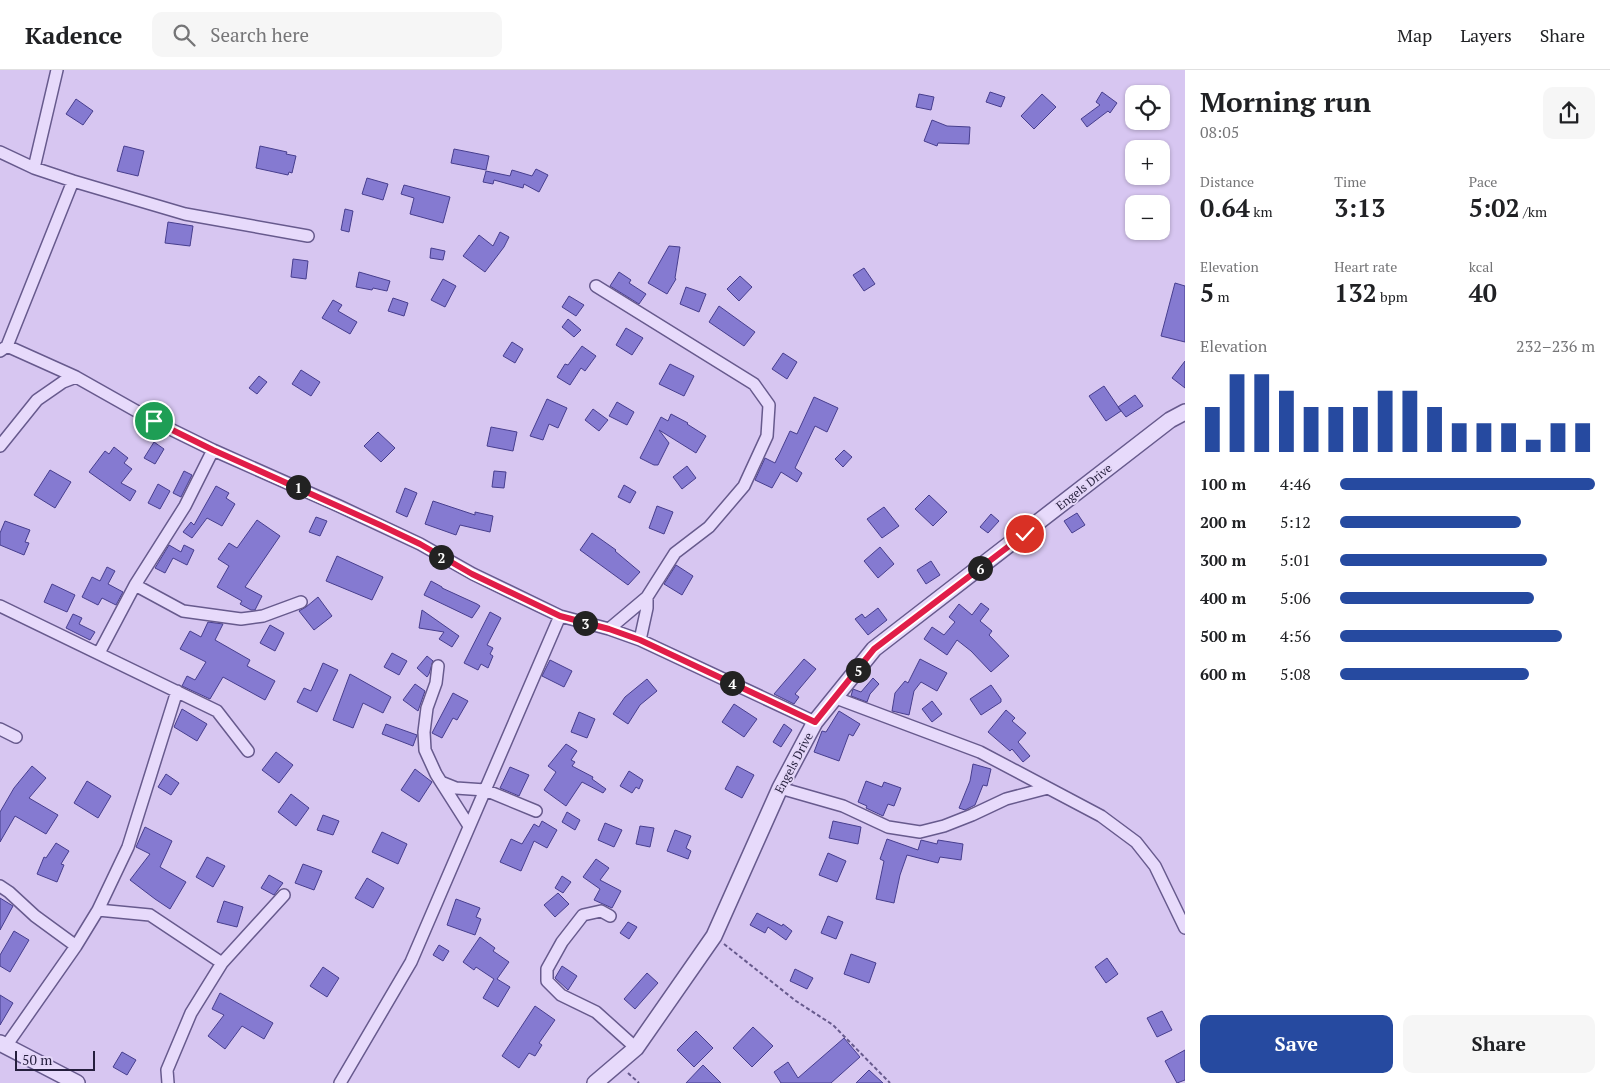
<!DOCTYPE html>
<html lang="en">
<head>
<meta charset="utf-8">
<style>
  :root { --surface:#fff; --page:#f6f6f6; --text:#202124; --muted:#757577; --line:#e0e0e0; --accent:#264aa0 }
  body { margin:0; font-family:"PT Serif",serif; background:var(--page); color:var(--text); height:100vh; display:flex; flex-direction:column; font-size:19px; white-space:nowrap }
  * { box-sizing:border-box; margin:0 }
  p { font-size:16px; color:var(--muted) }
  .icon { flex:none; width:28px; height:28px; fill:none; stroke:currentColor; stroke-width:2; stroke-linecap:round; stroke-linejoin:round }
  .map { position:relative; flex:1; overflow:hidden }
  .side { display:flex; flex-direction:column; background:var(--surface); width:425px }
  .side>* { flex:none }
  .tools { position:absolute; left:1125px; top:15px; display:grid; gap:10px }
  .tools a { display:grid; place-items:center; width:45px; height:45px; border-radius:10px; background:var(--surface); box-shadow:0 1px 4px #0004; font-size:25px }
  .scale { position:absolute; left:15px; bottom:12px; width:80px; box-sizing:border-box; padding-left:5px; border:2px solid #251f3d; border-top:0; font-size:14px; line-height:18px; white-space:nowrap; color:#251f3d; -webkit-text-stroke:4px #e4d6f8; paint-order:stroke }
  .pin { position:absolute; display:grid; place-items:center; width:42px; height:42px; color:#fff; margin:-21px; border:2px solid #fff; border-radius:50%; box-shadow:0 1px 5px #0007 }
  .km { position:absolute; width:25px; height:25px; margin:-12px; border-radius:50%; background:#222; color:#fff; font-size:14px; line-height:25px; text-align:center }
  .round { display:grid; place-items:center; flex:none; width:52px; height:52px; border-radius:10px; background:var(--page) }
  .summary { display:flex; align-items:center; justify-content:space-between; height:85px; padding:0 15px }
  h1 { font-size:28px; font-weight:700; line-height:38px }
  .stats { display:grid; grid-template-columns:repeat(3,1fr); gap:8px; height:85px; padding:5px 15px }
  .stats div { display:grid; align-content:center }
  .stats b { font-size:25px; font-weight:700 }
  .stats small { font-size:14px; font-weight:400 }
  .stats p { font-size:14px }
  .chart { height:140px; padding:10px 15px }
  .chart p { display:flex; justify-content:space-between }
  .chart svg { width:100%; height:90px; margin-top:5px; stroke:var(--accent); stroke-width:6 }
  .action { display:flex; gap:10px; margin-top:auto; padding:10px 15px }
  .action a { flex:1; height:58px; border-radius:10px; background:var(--accent); color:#fff; font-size:20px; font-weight:700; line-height:58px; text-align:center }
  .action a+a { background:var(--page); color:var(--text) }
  ul { padding:0 15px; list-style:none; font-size:16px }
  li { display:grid; grid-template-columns:80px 60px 1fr; align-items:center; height:38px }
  li i { height:12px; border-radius:6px; background:var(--accent) }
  header { display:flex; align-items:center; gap:30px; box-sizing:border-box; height:70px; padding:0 25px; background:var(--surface); border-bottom:1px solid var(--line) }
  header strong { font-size:24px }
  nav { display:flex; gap:28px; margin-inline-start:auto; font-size:18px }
  .search { width:350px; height:45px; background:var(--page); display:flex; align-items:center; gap:12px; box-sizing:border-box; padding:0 18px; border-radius:10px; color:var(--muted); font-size:19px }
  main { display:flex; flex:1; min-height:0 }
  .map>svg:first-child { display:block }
  .building { fill:#857ad1; stroke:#473e8e }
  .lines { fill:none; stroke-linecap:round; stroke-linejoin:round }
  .minor-casing { stroke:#675a8d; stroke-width:14 }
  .tertiary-casing { stroke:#675a8d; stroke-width:18 }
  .path { stroke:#675a8d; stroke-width:2; stroke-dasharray:4 2.5; stroke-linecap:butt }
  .minor { stroke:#e7dafb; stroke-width:11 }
  .tertiary { stroke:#e7dafb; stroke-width:15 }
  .route-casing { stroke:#fff; stroke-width:10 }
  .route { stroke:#e11d48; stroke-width:6 }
  .labels { text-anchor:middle; stroke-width:4; stroke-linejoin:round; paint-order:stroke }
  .street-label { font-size:12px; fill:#251f3d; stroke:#e4d6f8 }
</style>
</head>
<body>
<header>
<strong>Kadence</strong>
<div class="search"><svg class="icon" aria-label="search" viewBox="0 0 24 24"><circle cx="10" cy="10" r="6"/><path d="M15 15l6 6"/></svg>Search here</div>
<nav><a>Map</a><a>Layers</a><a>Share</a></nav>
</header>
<main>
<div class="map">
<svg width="1185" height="1013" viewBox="0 0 1185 1013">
  <rect width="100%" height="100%" fill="#d7c6f1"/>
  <path class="building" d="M990,22L1005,27L1001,37L986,32Z
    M1102,22L1117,33L1110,43L1108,41L1087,57L1081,49L1100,35L1096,32Z
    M919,24L934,27L931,40L916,37Z
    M1042,24L1056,37L1034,59L1021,46Z
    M76,29L93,41L83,55L66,44Z
    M932,50L947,56L970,57L969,74L938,73L937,76L924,71Z
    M124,76L144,81L138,106L117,101Z
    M260,76L287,82L286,84L296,86L292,103L289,102L288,105L256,98Z
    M454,79L489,86L486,100L451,93Z
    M536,99L548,105L539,122L524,114L523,118L494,110L493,114L483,112L486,101L510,106L512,100L532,106Z
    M367,108L388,114L383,130L362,124Z
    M404,115L450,127L443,153L410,144L414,128L401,124Z
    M345,139L353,141L349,162L341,160Z
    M168,152L193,156L190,176L165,173Z
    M500,162L509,167L504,177L485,202L463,186L479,165L493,176Z
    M669,176L680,177L675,208L676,209L667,224L648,213Z
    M431,178L445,181L443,190L430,188Z
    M293,189L308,191L306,209L291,207Z
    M864,198L875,214L864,221L853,205Z
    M359,202L390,211L387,221L373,218L372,220L356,217Z
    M619,202L631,210L629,213L646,224L639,234L610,216Z
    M740,206L752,217L739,231L727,219Z
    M443,209L456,216L445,237L431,230Z
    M1175,213L1185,216V272L1161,266Z
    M686,217L706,224L699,242L680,234Z
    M569,226L584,235L576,246L562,237Z
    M393,228L408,233L404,246L388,241Z
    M333,230L342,235L338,241L357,252L350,264L322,248Z
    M719,236L755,262L744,276L709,252Z
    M568,249L581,260L574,267L562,257Z
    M626,258L643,268L632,285L616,275Z
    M512,272L523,279L515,293L503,286Z
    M582,276L596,286L585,301L581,298L570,315L557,307L565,294L568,295Z
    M783,283L797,292L787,309L772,299Z
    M1185,291V318L1172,308Z
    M670,294L694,306L684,326L659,314Z
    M301,300L320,312L311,326L292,314Z
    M259,306L267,312L257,324L249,318Z
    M1104,316L1121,341L1106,351L1089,326Z
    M1135,325L1143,336L1126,347L1118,337Z
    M814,327L838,338L827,362L815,356L795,398L802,403L797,412L781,402L772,418L755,410L765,388L775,393L790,361L797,364Z
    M547,329L567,338L558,358L549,354L543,370L530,366Z
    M617,332L634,342L627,355L609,346Z
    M593,339L608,350L599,361L585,350Z
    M671,344L688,353L687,354L706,366L696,383L659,360L669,373L658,395H654L640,388L661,347L668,351Z
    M491,357L517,362L513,381L487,376Z
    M378,362L395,378L381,392L364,376Z
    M154,372L164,379L155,394L144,388Z
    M114,377L128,388L124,393L132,399L121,413L136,421L130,431L89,402L105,381L109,384Z
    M844,380L852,387L843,397L835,389Z
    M687,396L696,408L682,419L673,407Z
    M50,400L71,412L55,438L34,425Z
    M184,401L192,405L181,427L173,423Z
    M494,401L506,402L504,418L492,417Z
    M158,414L170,421L160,439L148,433Z
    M624,415L636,422L630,433L618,427Z
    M216,416L229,423L226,428L235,434L222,456L207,448L192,468L183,462L191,452L194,455Z
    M405,418L417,423L407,447L396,442Z
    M929,425L947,442L933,456L915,439Z
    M433,431L475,445V442L493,446L490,462L460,455L456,465L425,454Z
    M657,436L673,442L664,464L649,458Z
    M884,437L899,456L882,468L867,449Z
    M1077,443L1085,455L1072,463L1064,451Z
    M991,444L999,451L988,463L980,457Z
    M316,447L327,451L320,466L309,462Z
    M257,450L280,466L245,517L262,526L255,540H251L240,534L242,531L217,517L229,496L218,489L229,473L237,478Z
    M5,451L30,460L25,472L29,473L24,485L0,475V463Z
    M592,463L616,480L615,481L640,502L628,515L580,480Z
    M169,475L181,482L184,475L194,480L187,495L173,488L165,503L155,498Z
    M880,477L894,494L878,508L864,491Z
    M337,486L383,507L372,530L326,511Z
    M931,491L940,505L926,514L917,500Z
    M676,495L693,506L682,525L664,514Z
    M107,497L115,501L108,514L123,522L116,535L102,528L98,535L82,527L92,507L100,511Z
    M431,511L442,517V518L477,534L480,536L472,548L424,525Z
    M52,514L75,525L67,542L44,532Z
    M318,527L332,546L314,560L299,541L306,537Z
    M981,533L989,539L980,551L992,561L989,565L1009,586L991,602L971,581L957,570L947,585L924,569L932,557L944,565L955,552L949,547L959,534L972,545Z
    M878,538L887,550L868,565L855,549L862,544L865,548Z
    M422,540L459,566L452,577L439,569L444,562L419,558Z
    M490,542L501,548L487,575L493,578L490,584L493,586L488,598L481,594L478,600L464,593Z
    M73,544L82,548L79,554L95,562L90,570L66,558Z
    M208,552L223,554L215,570L250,590L247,596L275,611L265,630L223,607L210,629L182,616L187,606L195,610L206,592L180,579L190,561L201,567Z
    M270,555L284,563L275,581L260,573Z
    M392,583L407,591L399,605L384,597Z
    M427,586L433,591L429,604L427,607L417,598Z
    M804,589L816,599L795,624L799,627L794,634L774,624Z
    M920,589L947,603L937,621L921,612L914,621L909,645L892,641L895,623L905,611L908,613Z
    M550,590L572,601L564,617L542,606Z
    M323,593L338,600L317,642L297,632L304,618L311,621Z
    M350,604L391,627L383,643L363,633L353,658L333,650Z
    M873,608L879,614L870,624L867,632L851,626L853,619L861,622Z
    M647,609L657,621L640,635L628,654L613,644L625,627Z
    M415,614L425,621L418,641L403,630Z
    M991,615L1001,629V632L981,645L970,629Z
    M453,623L468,631L457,650L453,648L442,668L432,663Z
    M932,631L942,644L932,652L922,639Z
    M734,634L757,649L744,667L722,652Z
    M182,639L207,654L197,671L174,657Z
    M1006,640L1015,648L1012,651L1026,663L1018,672L1030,686L1023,692L1012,679L1010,681L988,662Z
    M839,641L860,654L853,666L849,664L839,691L814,682L822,661L826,662Z
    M579,642L595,649L587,668L571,662Z
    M386,654L417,665L413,676L382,664Z
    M784,654L792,660L781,677L773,672Z
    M566,674L577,681L571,690L575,692L572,696L593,707L592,709L606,719L603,723L582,712L566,736L544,720L556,702L548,696Z
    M276,682L293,695L279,713L262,700Z
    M973,694L991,699L987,716L983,715L975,735L965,740L959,738L970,711Z
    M32,696L46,708L29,728L58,745L46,764L15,746L0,772V742L14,718Z
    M737,696L754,705L742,728L725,719Z
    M510,697L529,705L519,726L500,718Z
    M415,699L432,712L419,732L401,720Z
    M629,701L643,710L639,719L636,717L632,723L620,716Z
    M166,704L179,713L171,725L158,717Z
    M87,711L111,726L98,748L74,733Z
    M866,711L882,717L884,712L901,718L894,736L888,734L883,746L866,738L867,736L858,732Z
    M291,724L309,738L296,756L278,742Z
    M567,742L580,750L575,760L562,752Z
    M323,745L339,751L333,765L317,760Z
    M542,751L557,760L547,778L534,771L521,801L500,792L511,769L522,774L534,754L539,757Z
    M833,751L861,757L858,774L829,768Z
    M605,753L622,760L614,777L598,770Z
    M640,756L654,758L650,777L636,774Z
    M145,757L172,771L160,797L186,812L170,839L155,829L130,810L150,784L136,777Z
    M675,760L691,766L686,778L691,781L688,789L667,781Z
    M382,762L407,774L398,794L372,782Z
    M887,769L918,780L921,770L937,774L938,770L963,774L961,790L940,787L938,793L907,785L900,805L894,833L876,829L884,791L880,789Z
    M56,773L69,781L61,794L64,795L57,812L37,804L44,787L46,788Z
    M828,783L846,791L837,812L819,805Z
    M207,787L225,796L213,817L196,807Z
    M596,789L609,798L600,810L621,821L612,838L594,830L600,819L583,807Z
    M303,794L322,801L314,820L295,813Z
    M269,805L283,813L274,825L261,818Z
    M562,806L571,812L563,823L555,818Z
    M367,808L384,818L373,838L355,828Z
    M558,823L569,834L555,847L544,835Z
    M0,828L13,836L0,860Z
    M456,829L480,838L476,847L481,849L475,865L447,855Z
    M224,831L243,837L237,857L217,852Z
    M757,843L782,856L783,854L792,861L786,870L768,857L765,863L750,855Z
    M828,846L843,852L836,869L821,863Z
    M628,852L637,857L629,869L620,863Z
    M14,861L29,870L10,902L0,896V885Z
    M480,867L495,878L493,881L509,892L497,909L510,917L498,937L483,928L494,909L476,897L474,900L463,892Z
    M439,875L449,881L443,891L433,885Z
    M851,884L876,893L869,913L844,904Z
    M1107,888L1118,904L1106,913L1095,897Z
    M562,896L577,906L568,920L555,908Z
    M323,897L339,908L327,927L310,916Z
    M795,899L813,908L807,919L790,911Z
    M647,903L658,913L635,939L624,929Z
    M220,923L273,953L264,969L242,956L225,979L208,966L224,945L212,939Z
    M0,925L13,933L0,955Z
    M535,936L555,950L539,973L542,975L535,986L529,983L519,998L502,986Z
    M1162,941L1172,960L1157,967L1147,948Z
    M753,957L773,976L752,997L733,978Z
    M696,961L713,978L694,997L677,980Z
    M844,968L860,987L831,1013H781L774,1002L788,992L798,1008Z
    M1185,980V1010L1177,1013L1165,991Z
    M122,982L136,990L127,1005L113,997Z
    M703,995L721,1013H686Z
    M869,1000L883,1013H856Z"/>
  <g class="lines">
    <g class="minor-casing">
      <path id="minor" d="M0,82L34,98L73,111L185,144L308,166
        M34,98L57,0
        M596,216L754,314L769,335L767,366L744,416L709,457L675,483L647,527L609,559
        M7,276L73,111
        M0,281L7,276L76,307L154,351L213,380L339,436L420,474L473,504L560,546L609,559L640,570L815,652
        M0,376L37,330L63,312L76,307
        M135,515L183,541L241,549L263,546L301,532
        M0,536L217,641L248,681
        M640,570L647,538V527
        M99,583L135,515L185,436L213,380
        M438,596L436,613L427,638L424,662L425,680L436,704L441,712L456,718L485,720L536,741
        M836,628L980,682L1101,746L1136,772L1155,796L1185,858
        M0,659L16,667
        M441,712L469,756
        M780,718L843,736L888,757L920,762L944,756L972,745L1006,729L1048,718
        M0,816L9,822L35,846L76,876
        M98,840L150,845L222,893
        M610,846L601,841L583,845L562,872L547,899V911L561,925L596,942L636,978
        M6,976L76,876L98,840L128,777L177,621
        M168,1013L167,1000L191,943L222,893L284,825
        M340,1013L411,892L560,546"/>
    </g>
    <g class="tertiary-casing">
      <path id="tertiary" d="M0,973L77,1013
        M595,1013L636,978L714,866L780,718L815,652L874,579L1170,350L1185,342"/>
    </g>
    <path class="path" d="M724,874L796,931L833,955L890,1013
      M628,1003L639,1013"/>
    <use href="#minor" class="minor"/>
    <use href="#tertiary" class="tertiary"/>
  </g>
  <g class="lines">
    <g class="route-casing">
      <path id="route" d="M154,351L213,380L380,455L420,474L472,504L560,546L609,559L640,570L815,652L874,579L1025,464"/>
    </g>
    <use href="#route" class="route"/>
  </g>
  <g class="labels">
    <g class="street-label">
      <text transform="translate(1084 417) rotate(-38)" y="4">Engels Drive</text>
      <text transform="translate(794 693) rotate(-62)" y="4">Engels Drive</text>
    </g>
  </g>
</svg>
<div class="tools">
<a><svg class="icon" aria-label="locate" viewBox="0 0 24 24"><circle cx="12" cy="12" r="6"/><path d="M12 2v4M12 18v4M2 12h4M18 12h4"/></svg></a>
<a>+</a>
<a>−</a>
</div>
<div class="scale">50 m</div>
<div class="pin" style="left:154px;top:351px;background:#1e9e55"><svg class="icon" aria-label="arrive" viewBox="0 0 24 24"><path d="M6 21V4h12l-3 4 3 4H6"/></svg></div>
<div class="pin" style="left:1025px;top:464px;background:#d93025"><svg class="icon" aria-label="check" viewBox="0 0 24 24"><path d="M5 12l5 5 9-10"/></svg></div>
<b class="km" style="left:298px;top:417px">1</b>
<b class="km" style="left:441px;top:487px">2</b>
<b class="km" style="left:585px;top:553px">3</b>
<b class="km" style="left:732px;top:613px">4</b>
<b class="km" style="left:858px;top:600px">5</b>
<b class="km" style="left:980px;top:498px">6</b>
</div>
<section class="side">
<div class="summary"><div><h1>Morning run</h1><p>08:05</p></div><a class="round"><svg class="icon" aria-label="share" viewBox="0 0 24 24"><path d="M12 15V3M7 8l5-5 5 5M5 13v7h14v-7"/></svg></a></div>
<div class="stats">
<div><p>Distance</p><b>0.64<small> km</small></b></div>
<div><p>Time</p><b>3:13</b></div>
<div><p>Pace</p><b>5:02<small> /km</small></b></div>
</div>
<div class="stats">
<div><p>Elevation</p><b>5<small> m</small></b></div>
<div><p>Heart rate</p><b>132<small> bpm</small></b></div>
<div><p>kcal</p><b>40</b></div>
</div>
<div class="chart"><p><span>Elevation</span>232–236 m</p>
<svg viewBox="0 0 160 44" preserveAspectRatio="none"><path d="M5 44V22M15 44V6M25 44V6M35 44V14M45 44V22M55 44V22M65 44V22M75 44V14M85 44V14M95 44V22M105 44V30M115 44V30M125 44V30M135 44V38M145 44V30M155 44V30"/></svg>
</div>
<ul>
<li><b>100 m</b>4:46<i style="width:100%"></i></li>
<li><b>200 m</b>5:12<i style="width:71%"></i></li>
<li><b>300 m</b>5:01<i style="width:81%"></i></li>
<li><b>400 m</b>5:06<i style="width:76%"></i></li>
<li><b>500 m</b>4:56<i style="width:87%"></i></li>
<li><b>600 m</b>5:08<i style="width:74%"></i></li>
</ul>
<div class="action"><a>Save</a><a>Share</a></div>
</section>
</main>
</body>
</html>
